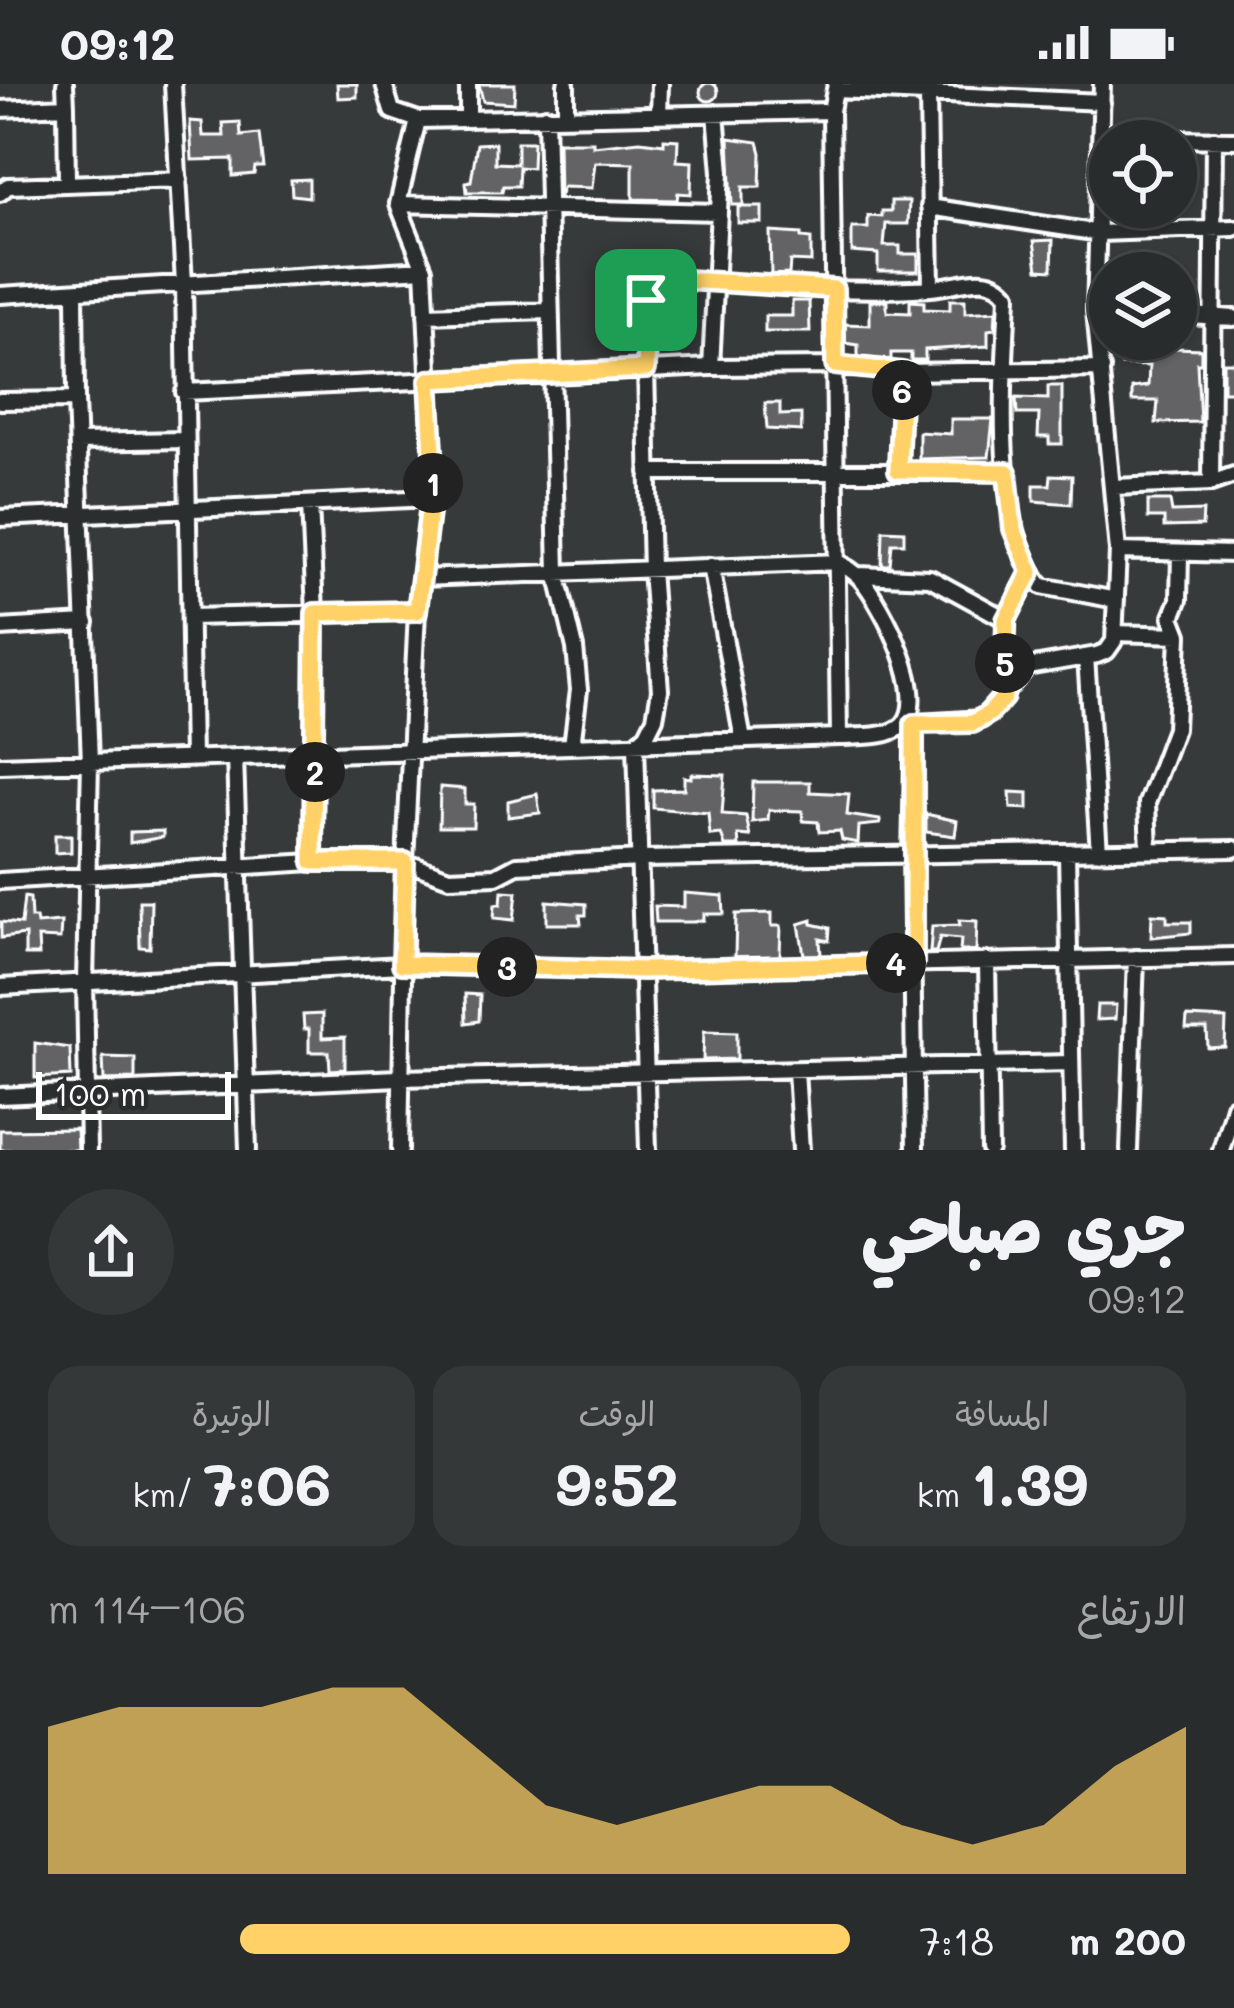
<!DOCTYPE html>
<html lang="ar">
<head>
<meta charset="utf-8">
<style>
  :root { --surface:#292c2c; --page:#353838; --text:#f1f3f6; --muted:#a5a7a9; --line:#454848; --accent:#ffd166 }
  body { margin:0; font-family:Mali,"Playpen Sans Arabic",sans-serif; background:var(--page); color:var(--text); direction:rtl; height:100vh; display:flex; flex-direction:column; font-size:45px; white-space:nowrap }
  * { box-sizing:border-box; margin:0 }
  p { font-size:39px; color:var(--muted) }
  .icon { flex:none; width:66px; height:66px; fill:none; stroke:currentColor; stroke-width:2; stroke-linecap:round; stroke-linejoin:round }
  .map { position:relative; height:1066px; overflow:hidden; direction:ltr }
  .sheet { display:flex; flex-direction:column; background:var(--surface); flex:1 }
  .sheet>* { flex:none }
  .controls { position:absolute; left:1089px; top:36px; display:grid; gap:24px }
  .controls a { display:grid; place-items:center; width:108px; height:108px; border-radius:50%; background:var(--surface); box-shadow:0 3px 9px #0004,0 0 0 3px var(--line); font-size:60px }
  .scale { position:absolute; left:36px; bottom:30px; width:195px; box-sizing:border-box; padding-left:12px; border:6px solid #fff; border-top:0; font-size:33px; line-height:42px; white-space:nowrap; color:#fff; -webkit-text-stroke:9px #2a2d2e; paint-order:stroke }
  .pin { position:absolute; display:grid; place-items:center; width:102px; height:102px; color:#fff; margin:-51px; border-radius:24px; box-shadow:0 6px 18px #0006 }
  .km { position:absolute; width:60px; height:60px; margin:-30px; border-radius:50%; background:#222; color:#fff; font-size:33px; line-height:60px; text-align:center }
  .round { display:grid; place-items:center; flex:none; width:126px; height:126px; border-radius:63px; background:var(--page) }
  .overview { display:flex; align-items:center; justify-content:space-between; height:204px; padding:0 48px }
  h1 { font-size:66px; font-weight:800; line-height:90px }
  .figures { display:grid; grid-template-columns:repeat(3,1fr); gap:18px; height:204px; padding:12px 48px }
  .figures div { display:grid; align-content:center; border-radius:30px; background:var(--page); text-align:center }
  .figures b { font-size:60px; font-weight:800 }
  .figures small { font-size:33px; font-weight:400 }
  .figures p { font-size:33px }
  .chart { height:336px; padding:24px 48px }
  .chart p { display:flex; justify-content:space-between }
  .chart svg { width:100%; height:216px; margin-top:12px; fill:var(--accent); opacity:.7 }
  ul { padding:0 48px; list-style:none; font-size:39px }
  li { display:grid; grid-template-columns:192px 144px 1fr; align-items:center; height:90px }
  li i { height:30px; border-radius:15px; background:var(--accent) }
  .status { display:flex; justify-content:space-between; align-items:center; height:84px; padding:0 60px; background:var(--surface); direction:ltr }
  .status svg { height:33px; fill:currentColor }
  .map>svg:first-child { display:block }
  .building { fill:#636465; stroke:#fff; stroke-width:3 }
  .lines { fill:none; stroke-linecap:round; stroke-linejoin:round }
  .minor-casing { stroke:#fff; stroke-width:22 }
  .minor { stroke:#2a2d2e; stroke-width:14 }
  .route-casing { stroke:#fff; stroke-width:24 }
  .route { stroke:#ffd166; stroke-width:15 }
</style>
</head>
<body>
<div class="status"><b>09:12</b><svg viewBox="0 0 49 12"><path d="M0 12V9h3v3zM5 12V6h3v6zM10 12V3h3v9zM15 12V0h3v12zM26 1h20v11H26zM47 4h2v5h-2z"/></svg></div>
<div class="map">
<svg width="1234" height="1066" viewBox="0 0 1234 1066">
  <rect width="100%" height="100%" fill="#373a3b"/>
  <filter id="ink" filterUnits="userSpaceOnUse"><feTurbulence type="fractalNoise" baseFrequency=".00833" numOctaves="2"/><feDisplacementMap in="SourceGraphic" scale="24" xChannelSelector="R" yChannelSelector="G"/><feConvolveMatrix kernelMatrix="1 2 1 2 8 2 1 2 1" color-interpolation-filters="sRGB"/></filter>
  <g filter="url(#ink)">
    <path class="building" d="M700 8a9 9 0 1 1 18 0a9 9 0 1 1-18 0Z
      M337,0H357V13L338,14Z
      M479,0H515L514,19L483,17Z
      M190,37L202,38L203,52H224L223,39L240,38L241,52L259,50L263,83H255L254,90L233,92V75L192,76Z
      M729,54L758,58L761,69L760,103H743V121H732Z
      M664,55L678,56L677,77L692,78L691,110L678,109L677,116L633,115V79L595,78L592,104L563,103L559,113L558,58H593V62L640,57L664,60Z
      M517,58H533L532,84L519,83L518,102H503L502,108H467L466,98L471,97L477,60L495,59V79L517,80Z
      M309,95V113L292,111L291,96Z
      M891,117H909L908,140H886L884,162H900V170H918V187H878V170L852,168V144H868V132L882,133V127H891Z
      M738,123H762V139H738Z
      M770,148L801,150V154L811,155V178L790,177L789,190L771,191Z
      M1053,156L1052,186L1038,185L1034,157Z
      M950,216H965V229L996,227L995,245L988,246V262L925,266V276H911V269H891V276L858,273V261L845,259V240L870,241V217H887V228L910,229V217L924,218V225L950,226Z
      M792,217H809L810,248H765V232H792Z
      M1122,262L1201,265V279H1197L1200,338L1156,339L1158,317H1132V304L1148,302L1149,282L1122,281Z
      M1223,278H1234L1232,307H1223Z
      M1048,302H1062V360H1049V353H1038L1039,330H1017L1016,314L1048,315Z
      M765,319H780V331L801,330V347L767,345Z
      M951,335H993L989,373L919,375V348L951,350Z
      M1051,391L1072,392L1071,420L1034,417V401H1050Z
      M1148,417H1170L1172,428L1203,427L1202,442L1164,443V434H1148Z
      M883,446L904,447V459H892L890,481H882Z
      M691,690L725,691L722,730L746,732L750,752L738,751L739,762H725L721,750L710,751L708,729L653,724V706L684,705V693L691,694Z
      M753,698H810V708L849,710L847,731L880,736V740L859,742L858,759L842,756L840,747L819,748L818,738L803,737L802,727L769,726L768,736L752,738Z
      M440,703L465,705V720H474L473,743H439Z
      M1010,708L1028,709V725L1011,724Z
      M537,710L540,729L508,733V717Z
      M926,730L957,737L955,752L926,748Z
      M163,747V753L130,759V748Z
      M55,751H71V768L55,769Z
      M502,807L517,808L514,836L494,834L495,820H501Z
      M684,809L723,812L724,830H704V836L694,838H656L655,822L684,823Z
      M24,813L30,814L31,834H36L37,840L61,838L60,855L38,854L39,871H25V851L1,854V838L21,840Z
      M139,817H151L150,864L140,863Z
      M547,817L586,820V831H580L581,840H547Z
      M772,829V842H781L780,872L735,873L736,830Z
      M1152,830L1167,831V838H1191V849L1151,853Z
      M812,836V840L830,844L829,857L820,855L821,871H804L799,840Z
      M959,836L977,837L976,867H960L961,855L940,853L936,868H930L932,842L960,841Z
      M465,910L480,911L479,937L466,939Z
      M1097,921H1116L1115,935L1096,936Z
      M322,930V954L345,953V985L330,986L329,968H309V945H304L303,931Z
      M1187,933L1226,935L1225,963L1208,964L1207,945H1186Z
      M704,947L737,948V975L703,976Z
      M35,959L70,964L71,992L35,994Z
      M103,973L135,974V995L104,996Z
      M76,1045L77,1066H0V1046Z"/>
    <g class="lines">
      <g class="minor-casing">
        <path id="minor" d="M173,0L184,200L192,675
          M384,0L392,27L418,36L831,27
          M468,0V35
          M836,0L831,27L839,653
          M836,6L1102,18
          M928,10L931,204
          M66,22L67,99
          M0,25L66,22L65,0
          M566,31V0
          M659,31L660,0
          M546,32L557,489L575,564L579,606L572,662
          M1102,54L1234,56
          M0,109L8,102L179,96
          M398,120L719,128
          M929,123L1100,149L1234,144
          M75,207L76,316
          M0,211L424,185
          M1176,230L1234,234
          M426,231L549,227
          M711,283L721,88L716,29
          M184,308L711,283L835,282L902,288L1102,285
          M0,317L76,316L90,678L85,897L88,1066
          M78,358L185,356
          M898,386L902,288
          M648,388H1007
          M1211,399L1214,55
          M1114,403L1211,399L1234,391
          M310,420L315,529L313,778
          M0,434L432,414
          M1118,467L1234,470
          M711,482L743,656
          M859,491L930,494L1007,536
          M191,533L417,527
          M0,544L86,539
          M1115,549L1179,551
          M1086,573L1099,768
          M1004,613L1007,536L1031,487
          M904,640L982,635L1027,583L1097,571L1107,567L1114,557L1118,467L1095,227L1102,0
          M914,641L911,770L915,1066
          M235,673L248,1066
          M0,681L839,653C857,652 890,654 903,641C931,612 882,520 861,495C855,488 846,483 839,478L421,494
          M1149,766L1147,719L1175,645L1179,551L1172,533L1179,516L1180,469
          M1067,769L1073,1066
          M0,797L313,778H405L449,794L496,792L517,781L642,775L1234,765
          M987,877L990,1066
          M0,903L402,881L643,886L1234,872
          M796,987L801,1066
          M0,1012L399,994L1071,979
          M400,1066L405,778L417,527L434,387L424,185L398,120L418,36
          M648,1066L636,660L647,650L655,634L660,606L651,486L646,285V216L654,201L669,195C756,200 844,210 931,204C958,202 989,185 1008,211C1005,292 990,436 1042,502L1116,516
          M1129,1066L1136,874
          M1221,1066L1234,1022"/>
      </g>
      <use href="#minor" class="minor"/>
    </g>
  </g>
  <g class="lines" filter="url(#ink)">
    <g class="route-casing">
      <path id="route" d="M669,195L834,205L835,281L902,288L898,386L1007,388L1013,445L1031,488L1006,536L1004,613L990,629L973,639L914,640V879L643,886L402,880L405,778H313L315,529L417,527L434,387L429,296L646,285L649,208L654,200Z"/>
    </g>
    <use href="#route" class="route"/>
  </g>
</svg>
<div class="controls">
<a><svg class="icon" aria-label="locate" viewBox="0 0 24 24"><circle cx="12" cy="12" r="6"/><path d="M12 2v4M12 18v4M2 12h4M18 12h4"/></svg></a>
<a><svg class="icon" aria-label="layers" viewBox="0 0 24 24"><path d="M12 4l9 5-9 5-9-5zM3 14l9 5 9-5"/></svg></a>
</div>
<div class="scale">100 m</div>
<div class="pin" style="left:646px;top:216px;background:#1e9e55"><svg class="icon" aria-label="arrive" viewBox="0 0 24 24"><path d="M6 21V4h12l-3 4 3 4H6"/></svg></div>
<b class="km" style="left:433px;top:399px">1</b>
<b class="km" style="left:315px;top:688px">2</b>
<b class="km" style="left:507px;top:883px">3</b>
<b class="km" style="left:896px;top:879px">4</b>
<b class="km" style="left:1005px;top:579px">5</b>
<b class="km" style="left:902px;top:306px">6</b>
</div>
<section class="sheet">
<div class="overview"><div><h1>جري صباحي</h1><p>09:12</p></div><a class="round"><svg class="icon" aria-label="share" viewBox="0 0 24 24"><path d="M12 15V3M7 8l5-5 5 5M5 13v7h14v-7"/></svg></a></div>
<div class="figures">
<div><p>المسافة</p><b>1.39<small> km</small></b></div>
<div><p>الوقت</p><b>9:52</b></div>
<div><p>الوتيرة</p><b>7:06<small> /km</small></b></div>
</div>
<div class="chart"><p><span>الارتفاع</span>106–114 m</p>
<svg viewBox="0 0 160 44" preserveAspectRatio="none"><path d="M0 44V14L10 10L20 10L30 10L40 6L50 6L60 18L70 30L80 34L90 30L100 26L110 26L120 34L130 38L140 34L150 22L160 14V44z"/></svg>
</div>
<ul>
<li><b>200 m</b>7:18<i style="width:76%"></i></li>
</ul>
</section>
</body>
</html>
